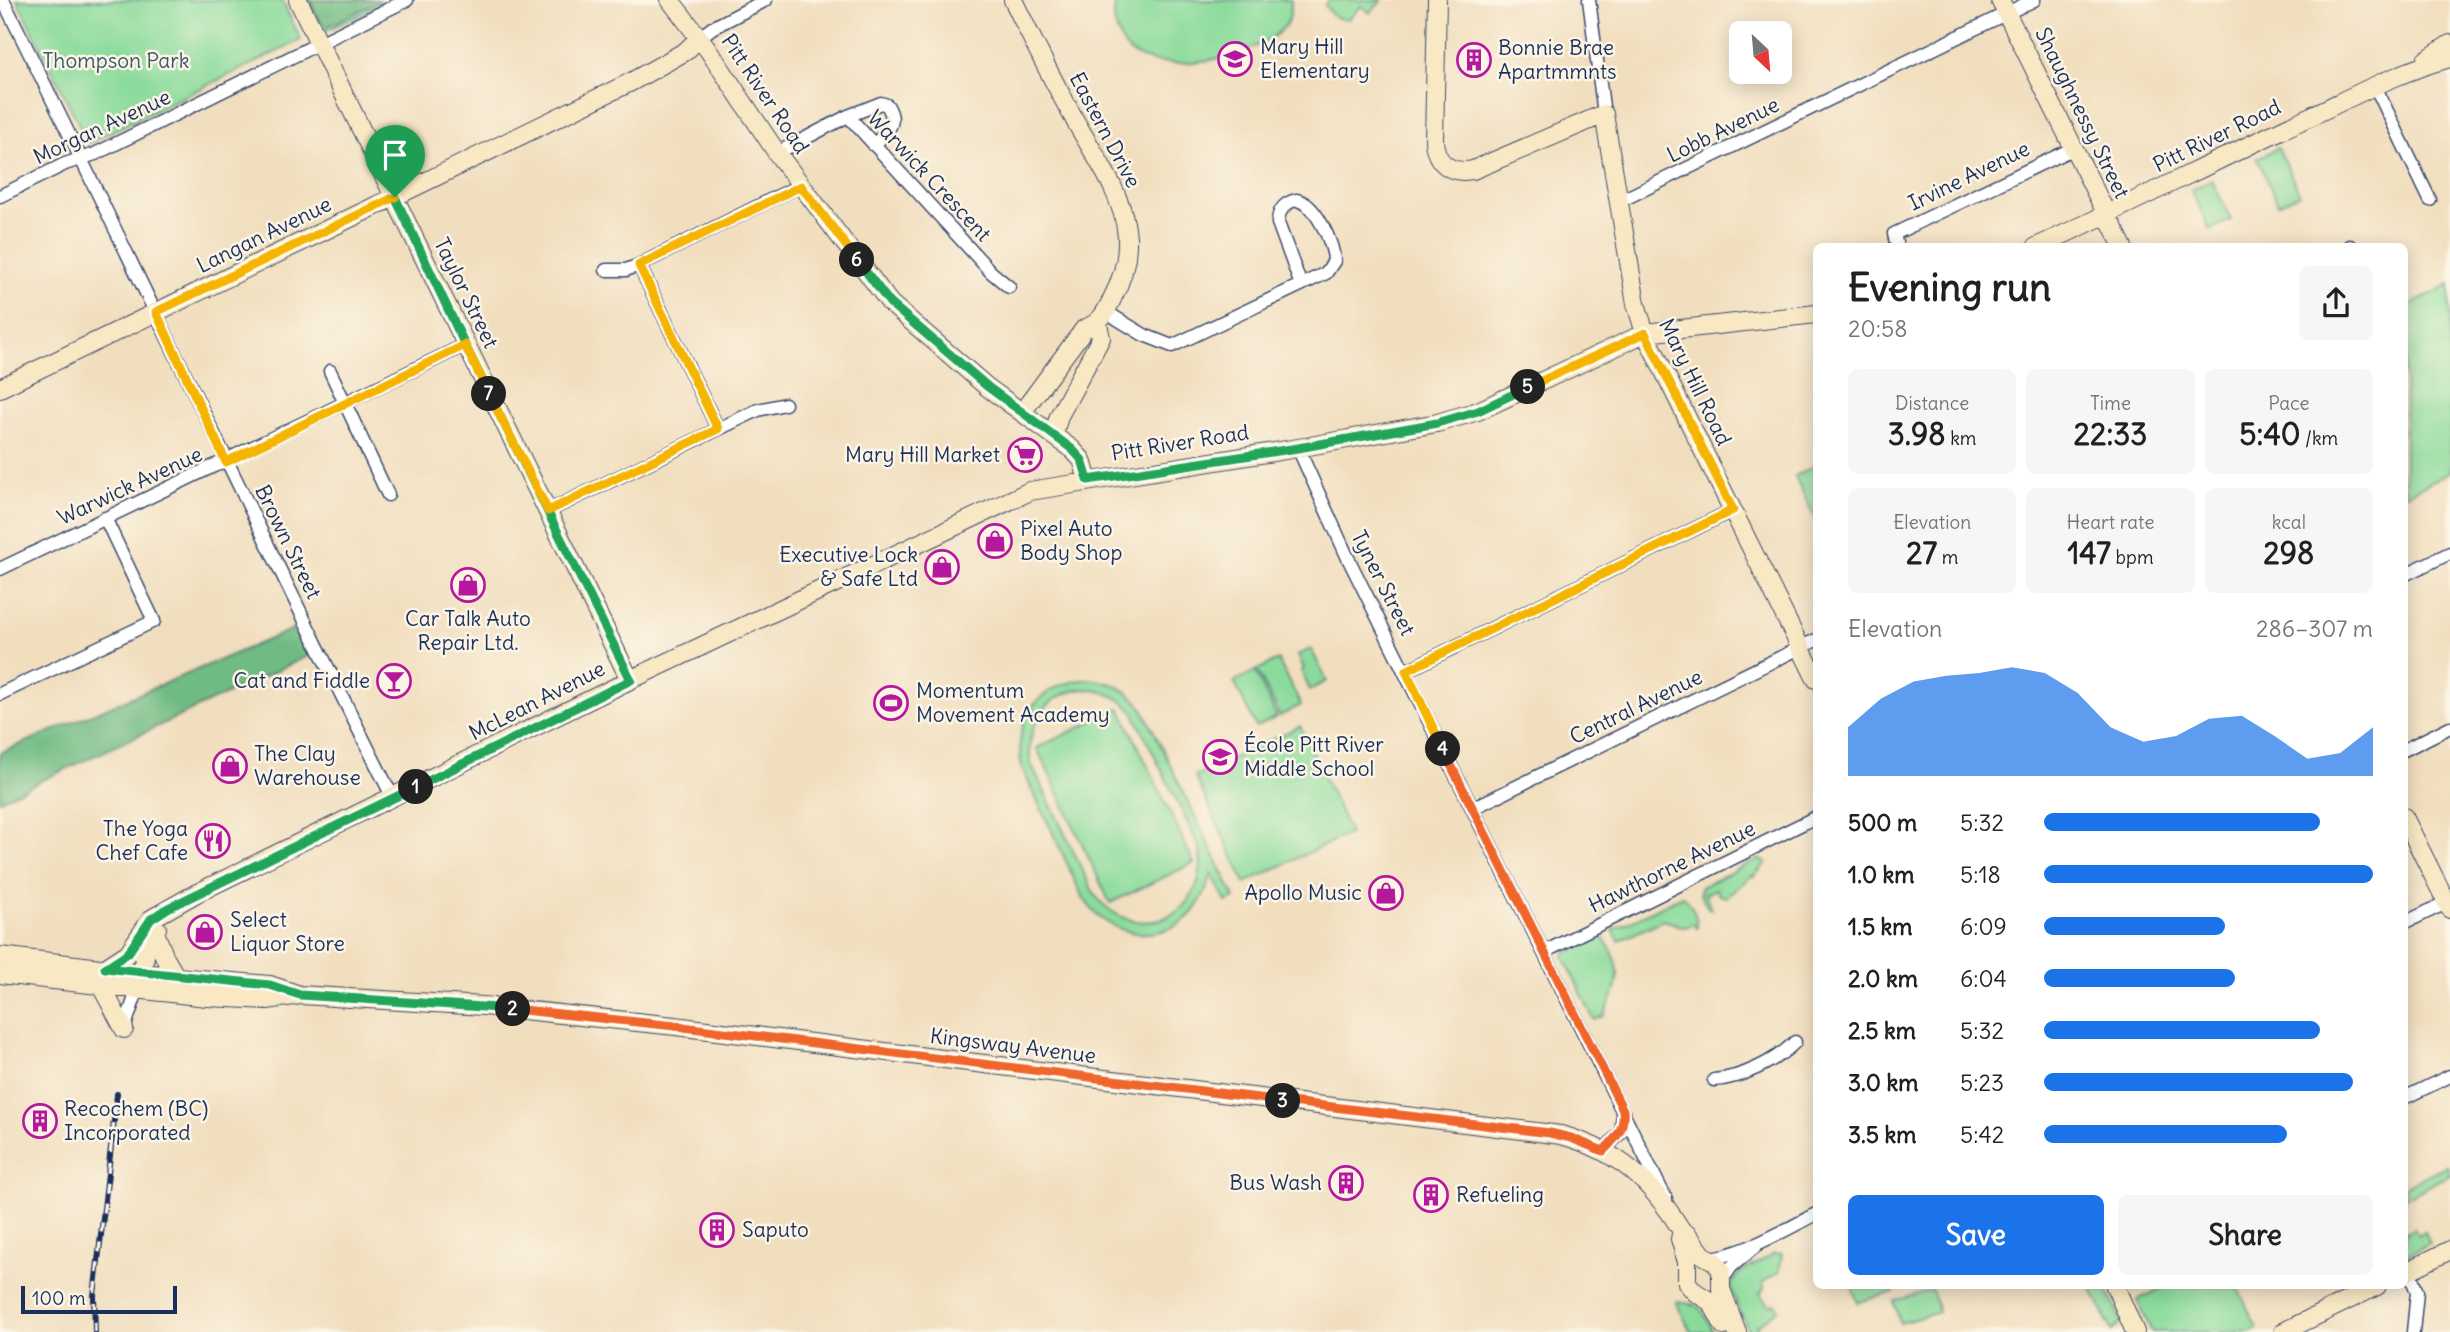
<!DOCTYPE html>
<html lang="en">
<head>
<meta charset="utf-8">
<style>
  :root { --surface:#fff; --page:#f6f6f6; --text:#202124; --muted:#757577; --accent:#1a73e8 }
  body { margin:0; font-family:Delius,sans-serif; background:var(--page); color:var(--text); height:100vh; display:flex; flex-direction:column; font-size:26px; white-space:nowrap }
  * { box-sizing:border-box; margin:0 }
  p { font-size:23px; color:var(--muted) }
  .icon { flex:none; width:38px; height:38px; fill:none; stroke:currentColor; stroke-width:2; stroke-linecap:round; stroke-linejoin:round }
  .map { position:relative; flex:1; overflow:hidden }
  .details { position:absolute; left:1813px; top:243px; width:595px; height:1046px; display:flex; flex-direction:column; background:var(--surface); border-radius:10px; box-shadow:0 4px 18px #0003 }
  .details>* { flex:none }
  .needle { width:46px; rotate:154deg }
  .tools { position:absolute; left:1729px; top:21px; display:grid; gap:14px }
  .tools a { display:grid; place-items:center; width:63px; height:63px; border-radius:10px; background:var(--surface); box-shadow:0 4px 18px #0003; font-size:35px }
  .scale { position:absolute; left:21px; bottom:18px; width:156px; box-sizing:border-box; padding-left:7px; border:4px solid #1b2f5e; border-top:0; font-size:19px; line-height:24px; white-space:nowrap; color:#1b2f5e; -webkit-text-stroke:5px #fcf5e5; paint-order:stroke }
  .pin { position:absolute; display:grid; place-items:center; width:60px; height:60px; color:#fff; margin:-72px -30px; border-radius:50% 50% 50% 0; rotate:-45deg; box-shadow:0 0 7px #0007 }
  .pin .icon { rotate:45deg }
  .km { position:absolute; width:35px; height:35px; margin:-18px; border-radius:50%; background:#222; color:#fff; font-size:19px; line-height:35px; text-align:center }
  .round { display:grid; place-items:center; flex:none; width:74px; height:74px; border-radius:10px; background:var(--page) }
  .summary { display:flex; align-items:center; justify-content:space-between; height:119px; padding:0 35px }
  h1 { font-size:38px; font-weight:800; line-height:52px }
  .figures { display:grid; grid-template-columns:repeat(3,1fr); gap:10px; height:119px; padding:7px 35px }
  .figures div { display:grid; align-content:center; border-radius:10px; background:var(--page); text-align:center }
  .figures b { font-size:30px; font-weight:800 }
  .figures small { font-size:19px; font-weight:400 }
  .figures p { font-size:19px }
  .chart { height:196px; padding:14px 35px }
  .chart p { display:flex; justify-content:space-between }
  .chart svg { width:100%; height:126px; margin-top:7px; fill:var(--accent); opacity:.7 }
  .primary-button { display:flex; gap:14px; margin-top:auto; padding:14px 35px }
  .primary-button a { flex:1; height:80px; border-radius:10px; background:var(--accent); color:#fff; font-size:28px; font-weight:800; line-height:80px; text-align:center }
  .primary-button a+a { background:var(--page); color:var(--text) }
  ul { padding:0 35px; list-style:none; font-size:23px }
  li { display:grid; grid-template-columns:112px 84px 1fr; align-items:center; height:52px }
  li i { height:18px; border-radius:9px; background:var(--accent) }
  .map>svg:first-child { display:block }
  .green { fill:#8adb9b; stroke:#52857c; stroke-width:2; fill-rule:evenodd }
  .forest { fill:#6fbb83; stroke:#457570; stroke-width:2 }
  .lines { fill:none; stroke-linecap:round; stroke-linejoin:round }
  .street-casing { stroke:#3b496c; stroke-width:15 }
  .secondary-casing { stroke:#3b496c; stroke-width:20 }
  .street { stroke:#fff; stroke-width:12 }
  .secondary { stroke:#f8e8c3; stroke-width:18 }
  .rail-casing { stroke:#1b2f5e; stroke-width:6 }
  .rail { stroke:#fcf5e5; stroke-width:3.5; stroke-dasharray:10; stroke-linecap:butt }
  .split-1-casing { stroke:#fff; stroke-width:14 }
  .split-2-casing { stroke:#fff; stroke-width:14 }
  .split-3-casing { stroke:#fff; stroke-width:14 }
  .split-4-casing { stroke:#fff; stroke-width:14 }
  .split-5-casing { stroke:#fff; stroke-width:14 }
  .split-6-casing { stroke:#fff; stroke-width:14 }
  .split-7-casing { stroke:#fff; stroke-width:14 }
  .split-8-casing { stroke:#fff; stroke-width:14 }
  .split-1 { stroke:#22a559; stroke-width:9 }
  .split-2 { stroke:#22a559; stroke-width:9 }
  .split-3 { stroke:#f0652b; stroke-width:9 }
  .split-4 { stroke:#f0652b; stroke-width:9 }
  .split-5 { stroke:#f5b400; stroke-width:9 }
  .split-6 { stroke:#22a559; stroke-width:9 }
  .split-7 { stroke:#f5b400; stroke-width:9 }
  .split-8 { stroke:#f5b400; stroke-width:9 }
  .labels { text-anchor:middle; stroke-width:5; stroke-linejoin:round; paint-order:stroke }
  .poi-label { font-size:21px; fill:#1b2f5e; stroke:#fcf5e5; text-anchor:start }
  .park-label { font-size:21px; fill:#375a6d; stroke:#fcf5e5 }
  .street-label { font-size:21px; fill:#1b2f5e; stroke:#fcf5e5 }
</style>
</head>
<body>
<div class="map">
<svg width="2450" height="1332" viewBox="0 0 2450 1332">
  <rect width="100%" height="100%" fill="#fcf5e5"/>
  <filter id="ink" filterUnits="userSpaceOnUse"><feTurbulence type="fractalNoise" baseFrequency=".0143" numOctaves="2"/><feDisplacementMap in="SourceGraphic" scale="14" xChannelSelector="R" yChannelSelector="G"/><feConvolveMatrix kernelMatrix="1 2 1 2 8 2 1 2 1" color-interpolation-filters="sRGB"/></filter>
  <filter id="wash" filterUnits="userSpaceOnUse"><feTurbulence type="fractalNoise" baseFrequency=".00686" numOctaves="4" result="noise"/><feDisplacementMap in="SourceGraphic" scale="28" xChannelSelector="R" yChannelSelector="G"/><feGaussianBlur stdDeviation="1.57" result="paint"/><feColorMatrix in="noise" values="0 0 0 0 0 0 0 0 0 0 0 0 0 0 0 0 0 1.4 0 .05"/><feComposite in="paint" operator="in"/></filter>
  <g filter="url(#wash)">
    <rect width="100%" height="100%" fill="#f1debe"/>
    <path class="green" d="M17,0H282L301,40L88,143Z
      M308,0H380L382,5L323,32Z
      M1117,0H1291C1291,7 1291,14 1288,21C1269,57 1159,78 1128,50C1123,46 1120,38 1117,31C1113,21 1113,10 1117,0Z
      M1329,0H1382L1370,13L1361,6L1349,19C1335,20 1332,16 1325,5Z
      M2278,148L2300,194L2278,204L2257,158Z
      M2212,180L2231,220L2210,230L2191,190Z
      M2450,284V472L2405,495V308Z
      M1816,465V521L1795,476Z
      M1311,649L1327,681L1310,690L1301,671L1304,669L1298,655Z
      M1278,660L1301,705L1280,716L1257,670Z
      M1255,671L1277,717L1256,727L1234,682Z
      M1089,679C1113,682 1129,689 1143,709L1235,898L1226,902L1212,874C1202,903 1191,925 1157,932C1132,937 1106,927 1090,907C1080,896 1074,879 1068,865C1052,832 1037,800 1022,768C1012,717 1039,684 1089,679ZM1083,689C1103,690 1120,696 1133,712L1199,846C1213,914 1137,950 1094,894L1031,764C1025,727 1044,694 1083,689Z
      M1120,708L1194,863L1110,903L1037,748Z
      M1300,726L1350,833L1245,883L1195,776Z
      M1758,859L1766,863L1754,877L1752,875L1727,897L1719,895L1716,889L1705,894L1712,909L1708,908L1700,894L1701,887Z
      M1682,896C1691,901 1698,918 1697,928L1694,924L1685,927L1663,920L1619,941L1613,930Z
      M1602,936C1626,968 1620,981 1604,1016L1594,1020L1564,957L1565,953Z
      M2447,1165L2450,1175L2405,1198V1186Z
      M2414,1228L2418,1236L2425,1232L2430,1243L2405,1256V1230L2406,1233Z
      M1774,1254H1782L1779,1272L1763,1282L1764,1289L1760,1293L1770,1306L1775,1303L1779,1309L1756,1326L1760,1332H1749L1732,1293V1283L1738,1274Z
      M1851,1286H1892L1894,1292L1858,1302Z
      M2090,1286H2105L2122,1322L2112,1331Z
      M2166,1286H2237L2257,1328L2250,1332H2152L2137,1300Z
      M1932,1290L1939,1312L1900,1323L1894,1301Z
      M1676,1302C1700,1300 1704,1313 1713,1332H1691Z"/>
    <path class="forest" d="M310,0H378L376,3L326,27L319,19Z
      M293,629L310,655L0,800V753Z"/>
  </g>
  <g filter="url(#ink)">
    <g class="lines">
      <g class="street-casing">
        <path id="street" d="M3,0C135,265 259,534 393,798
          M1589,0L1604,114
          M699,38L712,28L766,0
          M2375,86L2430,200
          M848,116L881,103L887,105C899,124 887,131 874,145
          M777,153L848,116L991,272L1009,287
          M0,196L65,164L95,154L407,0
          M1618,202L2034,0
          M1897,247L1894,234L2074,148
          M2350,247V246
          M639,265L718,429
          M606,270H626L639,265L801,185
          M1106,312L1144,335L1172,346L1326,273L1334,261C1334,244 1315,202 1296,200C1284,203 1278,211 1278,223L1301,285
          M330,371L388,495
          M1298,448L1347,556L1666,1199
          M548,511L758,410L785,404
          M0,569L465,345
          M2404,575L2450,553
          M1406,671L1733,510
          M0,694L154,621L105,518
          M2404,750L2450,727
          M1473,808L1816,640
          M2404,923L2450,901
          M1544,952L1816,817
          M124,1029L137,991
          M1714,1080C1742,1078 1776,1061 1795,1042
          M2404,1098L2450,1076
          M1603,1151L1621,1132L1623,1114
          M1708,1258C1741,1256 1787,1229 1816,1214
          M2409,1271L2417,1292L2413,1332
          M1722,1280L1731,1267L1756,1246"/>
      </g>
      <g class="secondary-casing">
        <path id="secondary" d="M298,0L630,680
          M670,0L707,48L777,153L890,303L987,387L1072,449L1082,460L1088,480
          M1013,0C1032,39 1051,77 1072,115C1092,153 1124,193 1127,237C1128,259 1122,280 1112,299C1105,314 1100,323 1084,329L1023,411
          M1437,0L1434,141C1436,164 1451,174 1473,170L1604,114L1636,304L1645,333L1816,679
          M2000,0L2123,247
          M2426,60L2450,44
          M2036,247C2127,206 2216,160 2307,118C2354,96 2400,71 2450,58
          M0,388L631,82L686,51L699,38
          M1054,434L1059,416L1101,338L1098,324
          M2404,817L2450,909
          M155,932L165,958L176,977
          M0,956L176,977L270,985L297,994
          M105,968L128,953L151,919L195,894L630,680L1030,491L1298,448L1437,423L1478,411L1645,333L1816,314
          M0,974L207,997L267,1000L300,995L484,1006L675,1026L1561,1135C1619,1151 1651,1181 1682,1231L1688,1235L1703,1255L1714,1261L1721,1270V1289L1737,1332
          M140,981L146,951L157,928
          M101,986L124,1029
          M1682,1231L1680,1239L1687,1262V1283L1695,1292L1711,1302L1724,1326
          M2404,1273L2450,1250
          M2115,1286L2135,1332
          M2283,1332L2377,1286"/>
      </g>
      <use href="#street" class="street"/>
      <use href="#secondary" class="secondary"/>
      <g class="rail-casing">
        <path id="rail" d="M95,1332L94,1296L117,1094"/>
      </g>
      <use href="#rail" class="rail"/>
    </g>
  </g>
  <g class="lines" filter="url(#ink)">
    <g class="split-1-casing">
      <path id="split-1" d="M395,197L465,345L631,680L416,787"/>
    </g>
    <g class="split-2-casing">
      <path id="split-2" d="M416,787L168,908L151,919L128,953L105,968L270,985L300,995L513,1009"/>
    </g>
    <g class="split-3-casing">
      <path id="split-3" d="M513,1009L675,1026L1283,1101"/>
    </g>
    <g class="split-4-casing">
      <path id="split-4" d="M1283,1101L1550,1133L1571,1138L1603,1151C1616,1138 1625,1130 1623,1110L1443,749"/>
    </g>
    <g class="split-5-casing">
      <path id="split-5" d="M1443,749L1406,671L1733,510L1645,333L1528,387"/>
    </g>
    <g class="split-6-casing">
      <path id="split-6" d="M857,260L890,303L988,387L1072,449L1082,460L1088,480L1298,448L1437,423L1478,411L1528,387"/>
    </g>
    <g class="split-7-casing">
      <path id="split-7" d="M489,394L548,511L718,429L639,265L801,186L857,260"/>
    </g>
    <g class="split-8-casing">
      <path id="split-8" d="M395,197L156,312L226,462L465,345L489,394"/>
    </g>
    <use href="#split-1" class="split-1"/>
    <use href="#split-2" class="split-2"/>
    <use href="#split-3" class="split-3"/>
    <use href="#split-4" class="split-4"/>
    <use href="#split-5" class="split-5"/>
    <use href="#split-6" class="split-6"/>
    <use href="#split-7" class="split-7"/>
    <use href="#split-8" class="split-8"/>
  </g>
  <defs>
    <g id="school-ring" transform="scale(1.75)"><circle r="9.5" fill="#fcf5e5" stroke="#b5179e" stroke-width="1.5"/><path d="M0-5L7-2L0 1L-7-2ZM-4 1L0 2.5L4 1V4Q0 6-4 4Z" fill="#b5179e"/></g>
    <g id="building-ring" transform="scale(1.75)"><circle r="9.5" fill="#fcf5e5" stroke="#b5179e" stroke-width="1.5"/><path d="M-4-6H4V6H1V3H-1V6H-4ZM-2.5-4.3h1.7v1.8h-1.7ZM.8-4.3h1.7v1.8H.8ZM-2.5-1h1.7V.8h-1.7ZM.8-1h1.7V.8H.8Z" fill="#b5179e"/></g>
    <g id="supermarket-ring" transform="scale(1.75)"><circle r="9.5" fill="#fcf5e5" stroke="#b5179e" stroke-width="1.5"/><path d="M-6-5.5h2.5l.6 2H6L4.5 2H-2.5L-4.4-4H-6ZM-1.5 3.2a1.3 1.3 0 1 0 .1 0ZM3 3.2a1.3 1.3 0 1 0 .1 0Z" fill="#b5179e"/></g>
    <g id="shop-ring" transform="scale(1.75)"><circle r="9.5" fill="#fcf5e5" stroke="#b5179e" stroke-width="1.5"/><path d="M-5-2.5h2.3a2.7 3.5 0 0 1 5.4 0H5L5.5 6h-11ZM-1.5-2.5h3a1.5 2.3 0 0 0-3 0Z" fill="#b5179e"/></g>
    <g id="bar-ring" transform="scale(1.75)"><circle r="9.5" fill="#fcf5e5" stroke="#b5179e" stroke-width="1.5"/><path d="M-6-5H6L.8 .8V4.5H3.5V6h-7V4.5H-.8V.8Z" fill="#b5179e"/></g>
    <g id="stadium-ring" transform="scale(1.75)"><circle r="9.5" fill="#fcf5e5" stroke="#b5179e" stroke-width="1.5"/><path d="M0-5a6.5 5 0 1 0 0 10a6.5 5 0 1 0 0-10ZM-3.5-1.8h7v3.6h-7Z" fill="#b5179e"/></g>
    <g id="restaurant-ring" transform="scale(1.75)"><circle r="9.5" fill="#fcf5e5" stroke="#b5179e" stroke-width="1.5"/><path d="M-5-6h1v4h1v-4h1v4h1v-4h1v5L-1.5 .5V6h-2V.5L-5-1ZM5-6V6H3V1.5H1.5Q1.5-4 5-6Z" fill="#b5179e"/></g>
  </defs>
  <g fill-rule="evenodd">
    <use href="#school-ring" x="1235" y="59"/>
    <use href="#building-ring" x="1474" y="60"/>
    <use href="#supermarket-ring" x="1025" y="455"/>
    <use href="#shop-ring" x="995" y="541"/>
    <use href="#shop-ring" x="942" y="567"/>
    <use href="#shop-ring" x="468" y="585"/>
    <use href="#bar-ring" x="394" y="681"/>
    <use href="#stadium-ring" x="891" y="703"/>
    <use href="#school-ring" x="1220" y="757"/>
    <use href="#shop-ring" x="230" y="766"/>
    <use href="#restaurant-ring" x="213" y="841"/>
    <use href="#shop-ring" x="1386" y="893"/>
    <use href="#shop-ring" x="205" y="932"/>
    <use href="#building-ring" x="40" y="1121"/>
    <use href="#building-ring" x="1346" y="1183"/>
    <use href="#building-ring" x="1431" y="1195"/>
    <use href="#building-ring" x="717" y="1230"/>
  </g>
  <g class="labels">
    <g class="poi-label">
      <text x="1260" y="54">Mary Hill<tspan x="1260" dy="24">Elementary</tspan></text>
      <text x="1498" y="55">Bonnie Brae<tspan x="1498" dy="24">Apartmmnts</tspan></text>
      <text x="1000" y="462" text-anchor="end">Mary Hill Market</text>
      <text x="1020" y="536">Pixel Auto<tspan x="1020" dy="24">Body Shop</tspan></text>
      <text x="918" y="562" text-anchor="end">Executive Lock<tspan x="918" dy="24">&amp; Safe Ltd</tspan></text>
      <text x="468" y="626" text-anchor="middle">Car Talk Auto<tspan x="468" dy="24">Repair Ltd.</tspan></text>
      <text x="370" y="688" text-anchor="end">Cat and Fiddle</text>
      <text x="916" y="698">Momentum<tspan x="916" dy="24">Movement Academy</tspan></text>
      <text x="1244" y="752">École Pitt River<tspan x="1244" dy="24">Middle School</tspan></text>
      <text x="254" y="761">The Clay<tspan x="254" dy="24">Warehouse</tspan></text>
      <text x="188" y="836" text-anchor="end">The Yoga<tspan x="188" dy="24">Chef Cafe</tspan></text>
      <text x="1362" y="900" text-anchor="end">Apollo Music</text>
      <text x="230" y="927">Select<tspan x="230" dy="24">Liquor Store</tspan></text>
      <text x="64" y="1116">Recochem (BC)<tspan x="64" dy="24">Incorporated</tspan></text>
      <text x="1322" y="1190" text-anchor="end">Bus Wash</text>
      <text x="1456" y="1202">Refueling</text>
      <text x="742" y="1237">Saputo</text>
    </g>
    <g class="park-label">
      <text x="116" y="68">Thompson Park</text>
    </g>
    <g class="street-label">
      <text transform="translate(765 94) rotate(56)" y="7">Pitt River Road</text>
      <text transform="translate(2082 113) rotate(64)" y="7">Shaughnessy Street</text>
      <text transform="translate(102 127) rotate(-25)" y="7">Morgan Avenue</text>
      <text transform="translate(1105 130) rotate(62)" y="7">Eastern Drive</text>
      <text transform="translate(1723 130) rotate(-26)" y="7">Lobb Avenue</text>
      <text transform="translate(2217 136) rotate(-26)" y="7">Pitt River Road</text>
      <text transform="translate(929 176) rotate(47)" y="7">Warwick Crescent</text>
      <text transform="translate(1969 176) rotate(-26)" y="7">Irvine Avenue</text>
      <text transform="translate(264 235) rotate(-26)" y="7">Langan Avenue</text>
      <text transform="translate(466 293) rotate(64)" y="7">Taylor Street</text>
      <text transform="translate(1695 382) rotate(64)" y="7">Mary Hill Road</text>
      <text transform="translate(1180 443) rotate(-9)" y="7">Pitt River Road</text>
      <text transform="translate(130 486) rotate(-25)" y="7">Warwick Avenue</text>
      <text transform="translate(288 542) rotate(64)" y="7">Brown Street</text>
      <text transform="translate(1383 583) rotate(63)" y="7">Tyner Street</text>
      <text transform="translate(537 701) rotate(-27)" y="7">McLean Avenue</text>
      <text transform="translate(1636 707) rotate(-26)" y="7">Central Avenue</text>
      <text transform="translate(1672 867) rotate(-26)" y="7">Hawthorne Avenue</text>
      <text transform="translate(1013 1046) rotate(7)" y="7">Kingsway Avenue</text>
    </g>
  </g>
</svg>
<div class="tools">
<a><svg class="needle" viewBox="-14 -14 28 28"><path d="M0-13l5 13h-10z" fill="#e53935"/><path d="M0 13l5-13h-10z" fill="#757577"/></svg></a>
</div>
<div class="scale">100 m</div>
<div class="pin" style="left:395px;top:197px;background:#1e9e55"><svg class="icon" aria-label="arrive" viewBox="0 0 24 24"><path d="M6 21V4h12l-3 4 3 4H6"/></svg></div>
<b class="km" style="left:416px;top:787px">1</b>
<b class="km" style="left:513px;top:1009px">2</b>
<b class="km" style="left:1283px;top:1101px">3</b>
<b class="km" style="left:1443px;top:749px">4</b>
<b class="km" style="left:1528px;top:387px">5</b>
<b class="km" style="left:857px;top:260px">6</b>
<b class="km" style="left:489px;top:394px">7</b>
<section class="details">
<div class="summary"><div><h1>Evening run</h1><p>20:58</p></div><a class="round"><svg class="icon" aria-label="share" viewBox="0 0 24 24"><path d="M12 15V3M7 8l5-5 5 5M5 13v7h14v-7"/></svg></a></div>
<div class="figures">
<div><p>Distance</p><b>3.98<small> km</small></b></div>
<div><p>Time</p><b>22:33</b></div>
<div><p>Pace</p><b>5:40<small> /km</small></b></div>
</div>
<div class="figures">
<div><p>Elevation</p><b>27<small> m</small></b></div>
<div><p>Heart rate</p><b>147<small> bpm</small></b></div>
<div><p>kcal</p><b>298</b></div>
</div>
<div class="chart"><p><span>Elevation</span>286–307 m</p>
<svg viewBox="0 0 160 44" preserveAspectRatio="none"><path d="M0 44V27L10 17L20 11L30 9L40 8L50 6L60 8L70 15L80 27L90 32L100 30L110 24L120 23L130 30L140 38L150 36L160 27V44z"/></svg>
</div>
<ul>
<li><b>500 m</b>5:32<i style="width:84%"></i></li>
<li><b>1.0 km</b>5:18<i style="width:100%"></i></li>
<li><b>1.5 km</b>6:09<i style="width:55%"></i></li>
<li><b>2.0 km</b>6:04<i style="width:58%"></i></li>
<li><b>2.5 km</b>5:32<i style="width:84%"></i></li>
<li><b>3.0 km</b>5:23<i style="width:94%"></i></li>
<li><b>3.5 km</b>5:42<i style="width:74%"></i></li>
</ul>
<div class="primary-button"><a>Save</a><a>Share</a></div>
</section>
</div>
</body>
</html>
